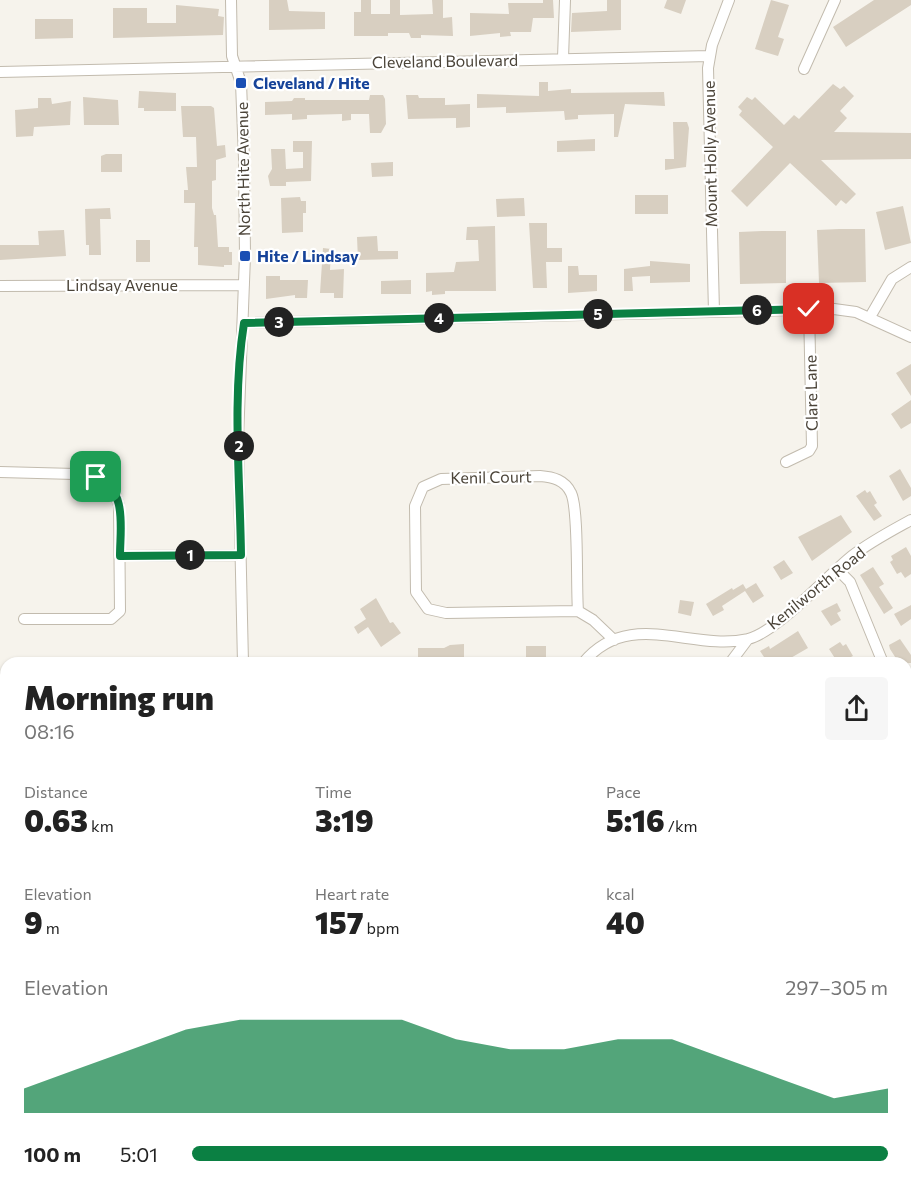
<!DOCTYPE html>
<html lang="en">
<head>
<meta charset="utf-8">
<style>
  :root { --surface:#fff; --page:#f6f6f6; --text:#222; --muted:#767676; --accent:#0b8043 }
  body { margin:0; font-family:Commissioner,sans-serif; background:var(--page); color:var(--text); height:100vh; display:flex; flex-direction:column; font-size:22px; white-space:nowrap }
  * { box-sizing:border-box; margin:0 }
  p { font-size:20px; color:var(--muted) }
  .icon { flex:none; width:33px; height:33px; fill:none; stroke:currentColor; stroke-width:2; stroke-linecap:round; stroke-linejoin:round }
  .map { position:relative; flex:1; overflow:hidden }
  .side { position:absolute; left:0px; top:657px; width:912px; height:531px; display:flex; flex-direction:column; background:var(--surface); border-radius:18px 18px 0 0; box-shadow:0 2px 4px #0004 }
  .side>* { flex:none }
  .pin { position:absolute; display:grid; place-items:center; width:51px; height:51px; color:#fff; margin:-26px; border-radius:12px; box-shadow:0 3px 9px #0006 }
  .km { position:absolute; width:30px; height:30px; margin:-15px; border-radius:50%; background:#222; color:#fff; font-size:16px; line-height:30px; text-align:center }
  .round { display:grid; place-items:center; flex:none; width:63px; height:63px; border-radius:6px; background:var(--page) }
  .head { display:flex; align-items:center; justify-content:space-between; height:102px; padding:0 24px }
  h1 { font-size:33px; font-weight:800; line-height:45px }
  .stats { display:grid; grid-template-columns:repeat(3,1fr); gap:9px; height:102px; padding:6px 24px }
  .stats div { display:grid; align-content:center }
  .stats b { font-size:30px; font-weight:800 }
  .stats small { font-size:16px; font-weight:400 }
  .stats p { font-size:16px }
  .chart { height:168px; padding:12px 24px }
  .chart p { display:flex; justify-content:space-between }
  .chart svg { width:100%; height:108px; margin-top:6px; fill:var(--accent); opacity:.7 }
  ul { padding:0 24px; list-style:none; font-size:20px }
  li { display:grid; grid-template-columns:96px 72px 1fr; align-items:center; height:45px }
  li i { height:15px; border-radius:8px; background:var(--accent) }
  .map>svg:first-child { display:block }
  .green { fill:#d2eab5 }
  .building { fill:#d8cfc1 }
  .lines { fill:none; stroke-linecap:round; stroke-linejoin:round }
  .minor-casing { stroke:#c2bbae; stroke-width:12 }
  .minor { stroke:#fff; stroke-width:10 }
  .route-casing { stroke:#fff; stroke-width:12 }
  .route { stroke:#0b8043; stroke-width:8 }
  .transit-dot { fill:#1a4fb4; stroke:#fff; stroke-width:2 }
  .labels { text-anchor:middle; stroke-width:4.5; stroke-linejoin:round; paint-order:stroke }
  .street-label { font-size:16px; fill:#4b4439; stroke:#fff }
  .transit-label { font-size:16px; font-weight:bold; fill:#164399; stroke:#fff; text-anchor:start }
</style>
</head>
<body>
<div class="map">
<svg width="911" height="1188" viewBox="0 0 911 1188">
  <rect width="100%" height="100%" fill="#f6f3ec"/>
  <path class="green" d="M0,676L6,681V1057H0Z
    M218,1182H314L316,1188H223Z
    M690,1182H801L802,1188H694Z"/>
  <path class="building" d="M269,0H287L289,11L325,12V29L269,30Z
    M361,0H371V14H390V0H400V15L433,14L432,0H443V18L452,17L453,36L421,35V38H411L409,33H388V36H354V12H361Z
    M543,0H553L554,18H533L531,32H510L511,36L500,37V33L470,36V13L509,14L508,3H543Z
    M607,0H621V30L571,32L572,13L607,11Z
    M667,0H686L681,14L664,8Z
    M771,0L789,5L778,37L784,39L778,56L755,49Z
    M874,0H911V5L846,47L833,27Z
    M176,5L219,9L218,16L224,17L223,35L113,38V8H147V23H176Z
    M35,19H73V38L35,39Z
    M539,82H548V91L571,89V93L664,92L665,106L625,104L618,137H614V114L578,115V119L565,120L564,111L506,113V107L477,108V94L539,96Z
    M833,84L840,89L844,86L854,96L840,111L847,118L834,132L911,133V159L821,160L856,194L846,204L841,200L836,206L790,163L747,207L731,191L773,147L739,115L742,111L738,107L747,97L752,100L755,97L784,125L794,115L799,119Z
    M139,91L176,93V111H144V108H138Z
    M370,95H383L385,99L386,124L381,133H370L369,114H351V120L342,121V114L307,115V119L292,120V114L265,115V102L292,101L294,98H305V100H369Z
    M406,95H418L419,98H445V105L470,104V127L456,128V118L408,119Z
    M83,97L118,100L119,125H84Z
    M38,98H51L52,104L71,101L70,125L34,127L33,136L16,137L15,110L38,108Z
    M181,106H211L214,108L217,146L225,145L226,157L216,160V180L212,181V208L214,215H216L218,247H229V252H232V265H224V267L198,265V247H194L195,203H184V190H188L186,167H197L196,137H183Z
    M673,122H687L689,128L686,167L665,170V159H674Z
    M595,139V151L557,152V141Z
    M293,141H312L311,181L286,182V186H270L268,176L272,169L271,149H285L286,169L303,168V152H293Z
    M106,154H122V172H101V156Z
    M393,162V176L372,177L371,163Z
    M635,195H668V214H635Z
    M300,197L301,201H306V213H303V232L282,233L281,198Z
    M524,198L525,216L497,217L496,199Z
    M903,206L911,243L885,250L876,212Z
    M110,208L111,219H100L101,255H89V245H86L85,209Z
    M529,223H547V248H562V262H546L547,288H533Z
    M495,226L496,291H445V294L432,295V291L426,292V273L454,272L456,262L479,261L478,240H466L467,227Z
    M839,229H865L866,282L819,283L817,230Z
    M64,230L66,256L0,260V245H39L38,231Z
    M762,231H786V283L740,284L739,232Z
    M377,236L378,251H398V259L358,260L357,237Z
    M136,240H150V262H136Z
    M323,248L331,249L330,270L344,269L343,298H334V293H320Z
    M650,261L690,264V282L650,283V276L632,277L633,291H624V269L650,266Z
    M568,266H578L579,275H597V291L568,293Z
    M266,276H280V280H308L307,298H295V295L266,299Z
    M411,280V294H381V281Z
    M911,364V396L896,373Z
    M911,400V423L901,429L891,414Z
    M900,469L911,488V496L903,501L889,476Z
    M865,490L867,493L870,491L877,503L874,505L882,516L874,521L856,496Z
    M841,515L852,532L812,561L798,537Z
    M906,547L911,556V574L905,578L901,572L897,574L890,562L893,560L891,556Z
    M784,560L793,573L781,580L773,567Z
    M873,567L884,584L879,587L893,608L884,614L860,575Z
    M756,583L764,596L753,603L745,591L722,606L724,610L713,616L706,604L732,588L733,590L743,584L746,589Z
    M376,598L390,623L393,622L401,633L381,647L368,627L358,634L354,627L366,619L360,609Z
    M680,600L694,602L691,616L678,613Z
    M837,603L841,611L837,613L841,620L831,626L821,611Z
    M911,605V619L901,626L894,614Z
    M798,631L808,648L782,663H772L769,658L766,660L760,651L769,646L770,649Z
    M900,639L911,655V663H899L890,649L889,645Z
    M840,642L843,646L846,644L853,656L838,663L829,649Z
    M464,644V663H450V657L431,658V663H418V648H444L450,645Z
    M526,646H546V659L526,658Z"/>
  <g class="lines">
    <g class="minor-casing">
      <path id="minor" d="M231,0L232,56L241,83L244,159L245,256L238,439L243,663
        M563,58L565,0
        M804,69L835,0
        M0,72L710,56
        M0,286L244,285
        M714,312L708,68L712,45L729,0
        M870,317L892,279L911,267
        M244,323L834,309L856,312L911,337
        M786,462L809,451L812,446L809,309
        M0,472L75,474L96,477L113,488L119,505L120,611L111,619H24
        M540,476C553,477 565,480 571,493C579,509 576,587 578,611L446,613L428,609L416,592L415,506L423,487L441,479Z
        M120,556L241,555
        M838,570L850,582L883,663
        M578,611L593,620L614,640
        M583,663C629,607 691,652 748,639C777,632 827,576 852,556C870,542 891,531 911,520
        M730,663L748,639
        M906,687L911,684
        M906,706L911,712
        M0,958L6,973
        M212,1182L218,1188
        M643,1182L653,1188
        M861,1182L862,1188
        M383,1188L387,1182
        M575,1188V1182"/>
    </g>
    <use href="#minor" class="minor"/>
  </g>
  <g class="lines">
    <g class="route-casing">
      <path id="route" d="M96,477C128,490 120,528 120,556L241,555C240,478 232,399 244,323L809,309"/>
    </g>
    <use href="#route" class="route"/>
  </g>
  <g class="transit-dot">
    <rect x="235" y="77" width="12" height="12" rx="3"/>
    <rect x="239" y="250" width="12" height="12" rx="3"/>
  </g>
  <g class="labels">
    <g class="street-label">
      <text transform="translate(445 61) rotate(-1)" y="6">Cleveland Boulevard</text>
      <text transform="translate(710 154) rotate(-91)" y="6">Mount Holly Avenue</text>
      <text transform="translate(243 169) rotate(-91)" y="6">North Hite Avenue</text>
      <text x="122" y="291">Lindsay Avenue</text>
      <text transform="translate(811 393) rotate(-91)" y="6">Clare Lane</text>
      <text transform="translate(491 477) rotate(-1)" y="6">Kenil Court</text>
      <text transform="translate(816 588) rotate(-39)" y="6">Kenilworth Road</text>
    </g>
    <g class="transit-label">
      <text x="253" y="89">Cleveland / Hite</text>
      <text x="257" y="262">Hite / Lindsay</text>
    </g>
  </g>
</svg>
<div class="pin" style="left:96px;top:477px;background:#1e9e55"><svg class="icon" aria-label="arrive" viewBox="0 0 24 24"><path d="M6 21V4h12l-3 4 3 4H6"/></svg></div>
<div class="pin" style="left:809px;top:309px;background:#d93025"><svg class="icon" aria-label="check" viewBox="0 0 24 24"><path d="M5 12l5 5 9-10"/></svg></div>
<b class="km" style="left:190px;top:555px">1</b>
<b class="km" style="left:239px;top:446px">2</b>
<b class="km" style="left:279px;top:322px">3</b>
<b class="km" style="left:439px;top:318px">4</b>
<b class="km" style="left:598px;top:314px">5</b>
<b class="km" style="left:757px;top:310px">6</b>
<section class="side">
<div class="head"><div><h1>Morning run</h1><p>08:16</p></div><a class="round"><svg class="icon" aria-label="share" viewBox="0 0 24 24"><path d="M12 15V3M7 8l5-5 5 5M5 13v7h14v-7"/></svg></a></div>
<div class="stats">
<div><p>Distance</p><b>0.63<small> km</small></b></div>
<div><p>Time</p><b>3:19</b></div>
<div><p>Pace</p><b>5:16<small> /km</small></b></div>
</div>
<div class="stats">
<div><p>Elevation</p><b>9<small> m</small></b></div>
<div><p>Heart rate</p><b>157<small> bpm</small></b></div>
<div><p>kcal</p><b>40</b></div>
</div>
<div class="chart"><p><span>Elevation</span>297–305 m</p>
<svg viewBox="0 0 160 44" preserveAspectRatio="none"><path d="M0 44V34L10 26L20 18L30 10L40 6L50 6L60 6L70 6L80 14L90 18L100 18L110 14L120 14L130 22L140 30L150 38L160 34V44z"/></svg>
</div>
<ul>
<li><b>100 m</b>5:01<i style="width:100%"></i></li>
</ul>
</section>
</div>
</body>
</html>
